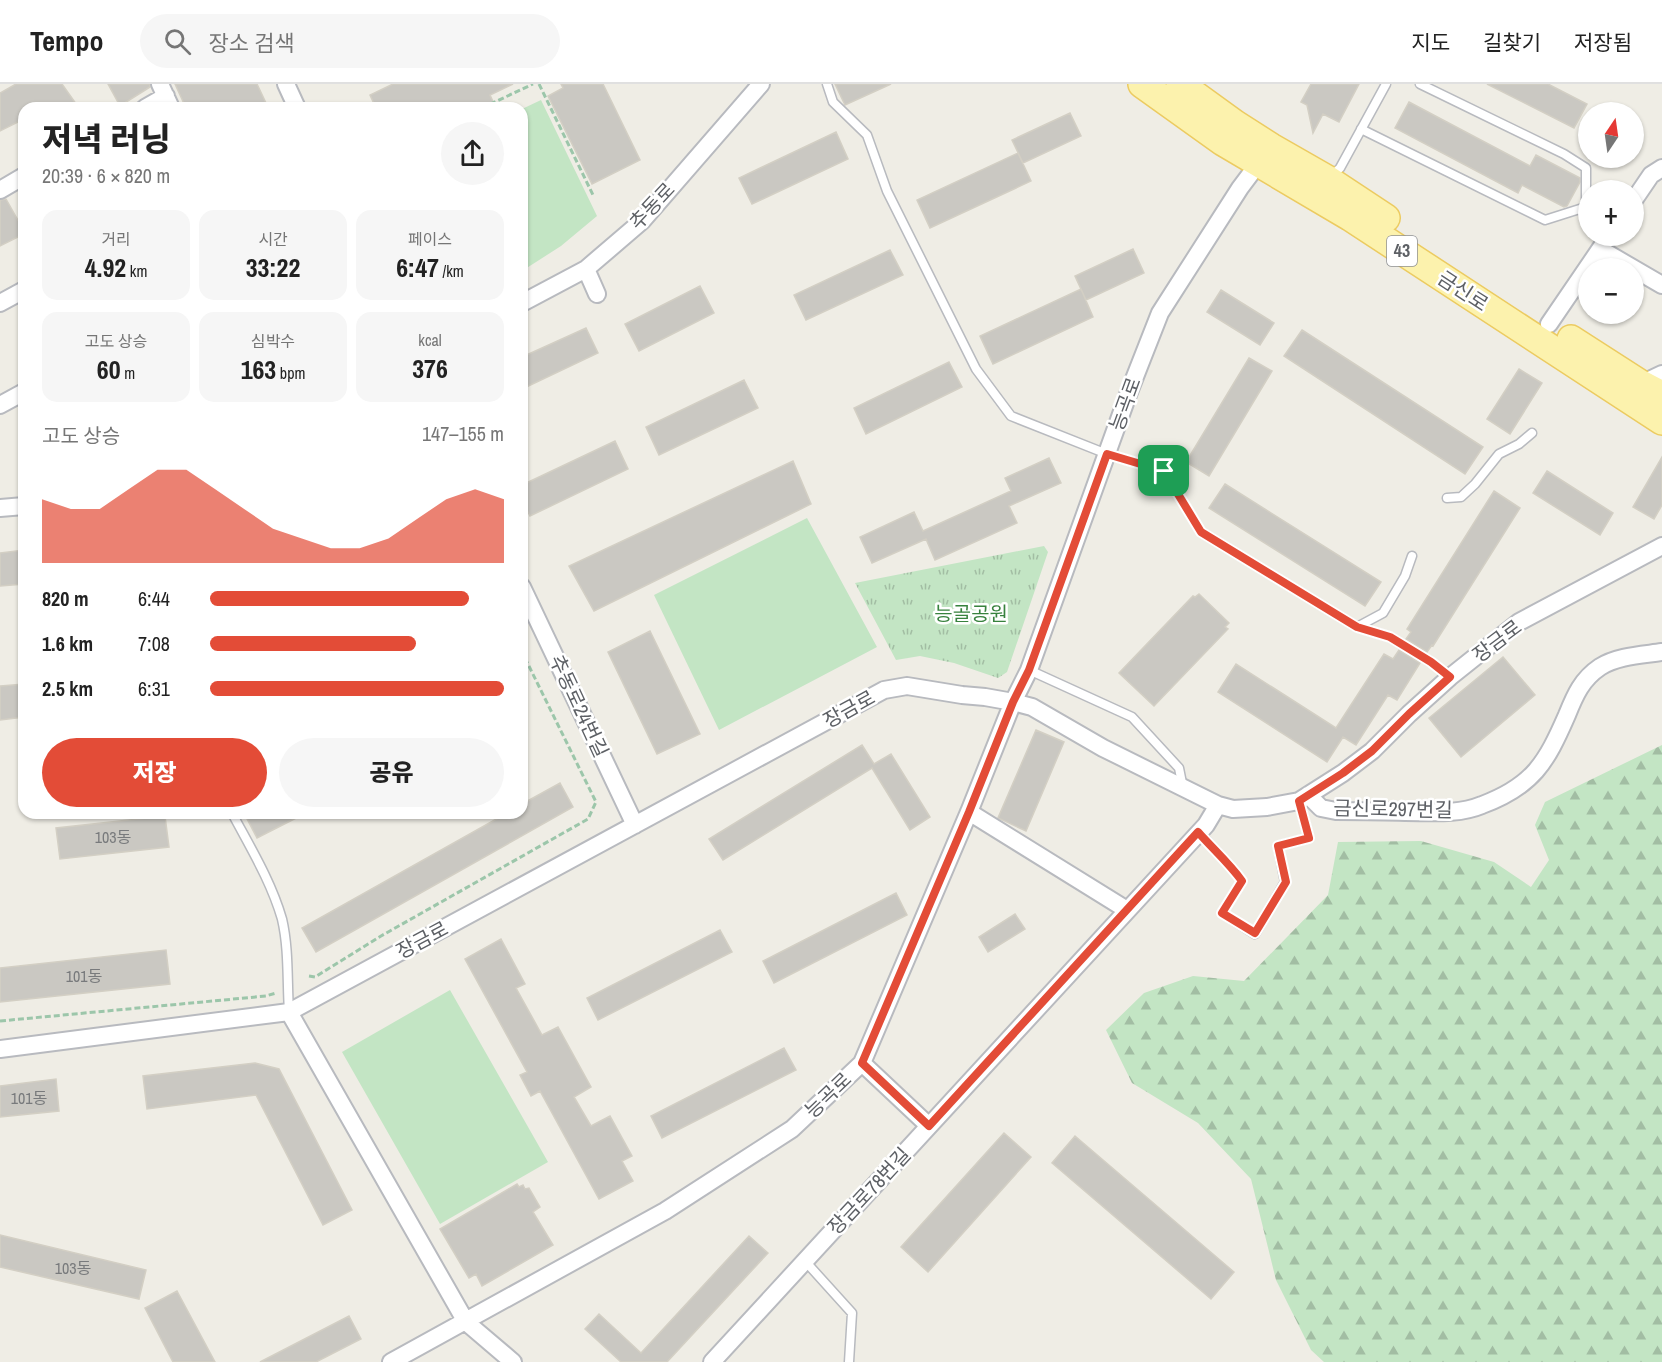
<!DOCTYPE html>
<html lang="ko">
<head>
<meta charset="utf-8">
<style>
  :root { --surface:#fff; --page:#f6f6f6; --text:#222; --muted:#767676; --line:#e0e0e0; --accent:#e34c37 }
  body { margin:0; font-family:"Archivo Narrow","Noto Sans KR",sans-serif; background:var(--page); color:var(--text); height:100vh; display:flex; flex-direction:column; font-size:22px; white-space:nowrap }
  * { box-sizing:border-box; margin:0 }
  p { font-size:20px; color:var(--muted) }
  .icon { flex:none; width:33px; height:33px; fill:none; stroke:currentColor; stroke-width:2; stroke-linecap:round; stroke-linejoin:round }
  .map { position:relative; flex:1; overflow:hidden }
  .drawer { position:absolute; left:18px; top:18px; width:510px; height:717px; display:flex; flex-direction:column; background:var(--surface); border-radius:18px; box-shadow:0 2px 4px #0004 }
  .drawer>* { flex:none }
  .needle { width:39px; rotate:13deg }
  .fabs { position:absolute; left:1578px; top:18px; display:grid; gap:12px }
  .fabs a { display:grid; place-items:center; width:66px; height:66px; border-radius:50%; background:var(--surface); box-shadow:0 2px 4px #0004; font-size:30px }
  .pin { position:absolute; display:grid; place-items:center; width:51px; height:51px; color:#fff; margin:-26px; border-radius:12px; box-shadow:0 3px 9px #0006 }
  .round { display:grid; place-items:center; flex:none; width:63px; height:63px; border-radius:32px; background:var(--page) }
  .overview { display:flex; align-items:center; justify-content:space-between; height:102px; padding:0 24px }
  h1 { font-size:33px; font-weight:800; line-height:45px }
  .figures { display:grid; grid-template-columns:repeat(3,1fr); gap:9px; height:102px; padding:6px 24px }
  .figures div { display:grid; align-content:center; border-radius:15px; background:var(--page); text-align:center }
  .figures b { font-size:26px; font-weight:800 }
  .figures small { font-size:16px; font-weight:400 }
  .figures p { font-size:16px }
  .chart { height:168px; padding:12px 24px }
  .chart p { display:flex; justify-content:space-between }
  .chart svg { width:100%; height:108px; margin-top:6px; fill:var(--accent); opacity:.7 }
  .cta { display:flex; gap:12px; margin-top:auto; padding:12px 24px }
  .cta a { flex:1; height:69px; border-radius:36px; background:var(--accent); color:#fff; font-size:24px; font-weight:800; line-height:69px; text-align:center }
  .cta a+a { background:var(--page); color:var(--text) }
  ul { padding:0 24px; list-style:none; font-size:20px }
  li { display:grid; grid-template-columns:96px 72px 1fr; align-items:center; height:45px }
  li i { height:15px; border-radius:8px; background:var(--accent) }
  header { display:flex; align-items:center; gap:36px; box-sizing:border-box; height:84px; padding:0 30px; background:var(--surface); border-bottom:2px solid var(--line) }
  header strong { font-size:28px }
  nav { display:flex; gap:33px; margin-inline-start:auto; font-size:21px }
  .search { width:420px; height:54px; background:var(--page); display:flex; align-items:center; gap:15px; box-sizing:border-box; padding:0 21px; border-radius:33px; color:var(--muted); font-size:22px }
  .map>svg:first-child { display:block }
  .forest { fill:url(#forest-firs) }
  .park { fill:url(#park-tufts) }
  .pitch { fill:#c3e5c4 }
  .building { fill:#cac8c2; stroke:#d3cfc4; stroke-width:1.5 }
  .lines { fill:none; stroke-linecap:round; stroke-linejoin:round }
  .lane-casing { stroke:#b8babf; stroke-width:11 }
  .street-casing { stroke:#b8babf; stroke-width:20 }
  .primary-casing { stroke:#eccb61; stroke-width:30 }
  .path { stroke:#9cc6aa; stroke-width:3; stroke-dasharray:6 3; stroke-linecap:butt }
  .lane { stroke:#fff; stroke-width:8 }
  .street { stroke:#fff; stroke-width:16 }
  .primary { stroke:#fcf2ad; stroke-width:27 }
  .route-casing { stroke:#fff; stroke-width:12 }
  .route { stroke:#e34c37; stroke-width:8 }
  .labels { text-anchor:middle; stroke-width:5; stroke-linejoin:round; paint-order:stroke }
  .number-label { font-size:16px; fill:#787a7c }
  .shield { fill:#fff; stroke:#8e9093; stroke-width:1.5 }
  .shield-label { font-size:18px; font-weight:bold; fill:#5d6065 }
  .street-label { font-size:20px; fill:#5d6065; stroke:#fff }
  .park-label { font-size:20px; fill:#38823e; stroke:#fff }
</style>
</head>
<body>
<header>
<strong>Tempo</strong>
<div class="search"><svg class="icon" aria-label="search" viewBox="0 0 24 24"><circle cx="10" cy="10" r="6"/><path d="M15 15l6 6"/></svg>장소 검색</div>
<nav><a>지도</a><a>길찾기</a><a>저장됨</a></nav>
</header>
<div class="map">
<svg width="1662" height="1278" viewBox="0 0 1662 1278">
  <defs>
    <pattern id="forest-firs" width="22" height="20" patternUnits="userSpaceOnUse" patternTransform="scale(1.5)"><rect width="22" height="20" fill="#c3e5c4"/><path d="M5 1l3.5 6h-7zM16 11l3.5 6h-7z" fill="#a2bda3"/></pattern>
    <pattern id="park-tufts" width="24" height="20" patternUnits="userSpaceOnUse" patternTransform="scale(1.5)"><rect width="24" height="20" fill="#c3e5c4"/><path d="M3 7l-1-3M5 7V3M7 7l1-3M15 17l-1-3M17 17v-4M19 17l1-3" fill="none" stroke="#a2bda3"/></pattern>
  </defs>
  <rect width="100%" height="100%" fill="#efede5"/>
  <path class="forest" d="M1662,661V1278H1324L1311,1266L1276,1196L1251,1095L1198,1039L1132,999L1106,946L1144,909L1193,892L1244,897L1328,811L1338,758L1421,757L1494,778L1531,803L1549,776L1535,741L1545,718Z"/>
  <path class="park" d="M1044,462L1048,468L1007,588L998,594L954,579L920,572L896,576L855,499Z"/>
  <path class="pitch" d="M541,16L597,132L561,162L522,187V25Z
    M807,434L877,563L719,646L654,511Z
    M450,906L548,1078L440,1140L342,968Z"/>
  <path class="building" d="M16,0H62L79,24H24V35L0,47V9Z
    M108,0H150V3L120,22Z
    M175,0H257L267,21L260,24H186Z
    M393,0H513L490,11L496,24H376L370,11Z
    M561,0H603L640,76L592,100L548,12L563,4Z
    M835,0H891L845,21Z
    M1311,0H1359L1339,38L1323,30L1313,49L1307,21L1301,18Z
    M1487,0H1548L1587,20L1574,44Z
    M1409,18L1530,82L1536,71L1580,94V98L1567,122L1564,123L1522,101L1518,109L1395,44Z
    M1070,29L1081,52L1023,79L1012,56Z
    M836,48L848,75L752,120L739,94Z
    M1018,69L1031,97L930,144L917,116Z
    M6,115L24,147V150L0,162V116Z
    M1133,165L1144,189L1086,216L1075,192Z
    M890,166L903,191L806,236L794,211Z
    M700,202L714,229L639,267L625,240Z
    M1081,205L1093,233L993,280L980,252Z
    M1221,206L1274,239L1260,261L1207,228Z
    M586,244L598,269L522,305V273Z
    M1302,246L1483,363L1465,390L1284,272Z
    M1249,274L1272,287L1209,392L1186,378Z
    M949,278L962,303L866,350L854,324Z
    M1519,285L1542,299L1510,350L1487,335Z
    M744,296L758,324L659,371L646,343Z
    M615,357L628,385L530,432L522,416V401Z
    M1662,373V421L1654,435L1633,423Z
    M1049,374L1061,399L1009,422L1017,439L935,476L926,455L872,479L860,453L914,428L923,447L1011,407L1005,394Z
    M793,377L811,420L594,527L569,482Z
    M1547,387L1613,429L1600,451L1533,409Z
    M1225,400L1381,498L1365,522L1209,424Z
    M1494,407L1520,424L1433,562L1432,561L1427,568L1406,555L1411,548L1407,545Z
    M24,466V500L0,502V469Z
    M1199,510L1229,539L1225,543L1228,545L1154,622L1119,589L1193,512L1195,513Z
    M650,547L700,650L657,670L608,568Z
    M1399,566L1420,579L1397,616L1388,611L1356,661L1343,653L1327,678L1218,608L1236,580L1336,644L1384,570L1393,575Z
    M1503,573L1535,611L1461,673L1429,634Z
    M24,600V633L0,636V602Z
    M1036,646L1064,658L1026,747L998,734Z
    M862,661L874,680L891,670L930,733L910,746L872,684L723,776L709,755Z
    M560,699L573,723L316,868L302,844L507,729H522V720Z
    M244,729H306L257,754Z
    M165,732L169,763L60,775L56,744Z
    M896,809L907,831L774,899L763,877Z
    M1015,830L1025,845L988,868L979,853Z
    M720,846L732,868L598,936L587,914Z
    M501,855L525,900L516,904L542,951L558,943L591,1003L574,1013L591,1042L610,1032L632,1072L622,1077L633,1097L599,1115L540,1007L531,1012L520,991L527,988L465,875Z
    M166,866L170,900L0,918V884Z
    M784,964L796,986L662,1054L651,1032Z
    M255,979L279,985L352,1126L323,1141L256,1011L147,1025L143,992Z
    M56,995L59,1027L0,1033V1002Z
    M1004,1049L1031,1073L928,1188L901,1163Z
    M1075,1052L1234,1188L1211,1215L1052,1079Z
    M517,1100L519,1103L523,1101L525,1105L529,1104L540,1123L533,1128L553,1161L482,1202L476,1190L469,1194L440,1145Z
    M0,1151L146,1186L139,1215L0,1183Z
    M749,1152L768,1169L667,1278H621L585,1245L599,1230L641,1269Z
    M177,1207L215,1278H173L145,1224Z
    M349,1232L361,1255L316,1278H260Z"/>
  <g class="lines">
    <g class="lane-casing">
      <path id="lane" d="M827,0L833,18L867,51L887,107L976,285L1011,332L1107,370L1164,387L1201,448L1357,543L1390,553L1431,578L1450,593
        M1361,45L1545,136L1586,123V84L1564,70L1420,0
        M1330,93L1340,84L1386,0
        M1447,414L1461,413L1475,400L1499,370L1519,360L1532,349
        M1357,543L1383,529L1405,492L1412,472
        M1029,586L1132,633L1179,684L1183,704
        M232,729C250,763 271,797 282,835C289,865 287,897 289,928
        M1199,748C1213,765 1229,779 1242,797L1222,829L1255,850L1285,798L1278,762L1309,754L1299,717
        M805,1177L852,1229L849,1278"/>
    </g>
    <g class="street-casing">
      <path id="street" d="M160,0L171,24
        M286,0L297,24
        M145,24L166,12
        M0,106L24,92
        M1634,116L1651,91L1662,84
        M1600,165L1662,201
        M586,185L597,210
        M0,219L24,206
        M522,219L586,185L642,137L761,0
        M1549,240L1609,152
        M1641,300L1662,290
        M0,321L24,308
        M0,424L24,422
        M522,503L635,741
        M1308,711L1321,724L1336,727C1359,727 1382,727 1405,728C1431,728 1458,731 1482,721C1533,702 1546,679 1567,631C1575,611 1582,595 1600,583C1617,572 1642,571 1662,568
        M969,728L1127,826
        M289,928L466,1238L513,1278
        M0,965L289,928L884,606L907,602L962,611L985,613L1013,618L1032,623L1103,664L1218,721L1233,725L1267,723L1299,717L1343,689L1372,667L1409,630L1450,593L1519,538L1662,462
        M862,979L929,1042
        M391,1278L665,1127L792,1045L862,979L969,728L1013,618L1029,586L1129,308L1160,229L1240,104L1264,72
        M712,1278L1206,741L1218,721"/>
    </g>
    <g class="primary-casing">
      <path id="primary" d="M1142,0L1223,58L1350,133L1662,337
        M1180,0L1235,40L1271,63L1327,95L1386,134
        M1571,255L1641,300L1662,311"/>
    </g>
    <path class="path" d="M539,0L593,111
      M474,19L477,24
      M482,24L533,0
      M309,892L315,893L381,852L588,735L596,718L522,568
      M0,937L266,912L276,909"/>
    <use href="#lane" class="lane"/>
    <use href="#street" class="street"/>
    <use href="#primary" class="primary"/>
  </g>
  <g class="lines">
    <g class="route-casing">
      <path id="route" d="M1107,370L1164,387L1201,448L1357,543L1390,553L1431,578L1450,593L1409,630L1372,667L1343,689L1299,717L1309,754L1278,762L1286,798L1255,849L1222,829L1242,797C1229,779 1213,765 1198,748L929,1042L862,979L969,728L1013,618L1029,586Z"/>
    </g>
    <use href="#route" class="route"/>
  </g>
  <g class="labels">
    <g class="number-label">
      <text x="113" y="759">103동</text>
      <text x="84" y="898">101동</text>
      <text x="29" y="1020">101동</text>
      <text x="73" y="1190">103동</text>
    </g>
    <rect class="shield" x="1387" y="152" width="30" height="30" rx="4.5"/>
    <g class="shield-label">
      <text x="1402" y="173">43</text>
    </g>
    <g class="street-label">
      <text transform="translate(652 122) rotate(-47)" y="7">추동로</text>
      <text transform="translate(1463 207) rotate(33)" y="7">금신로</text>
      <text transform="translate(1125 320) rotate(-70)" y="7">능곡로</text>
      <text transform="translate(1497 557) rotate(-37)" y="7">장금로</text>
      <text transform="translate(579 622) rotate(65)" y="7">추동로24번길</text>
      <text transform="translate(849 625) rotate(-29)" y="7">장금로</text>
      <text transform="translate(1393 725) rotate(1)" y="7">금신로297번길</text>
      <text transform="translate(422 856) rotate(-28)" y="7">장금로</text>
      <text transform="translate(828 1011) rotate(-44)" y="7">능곡로</text>
      <text transform="translate(869 1107) rotate(-47)" y="7">장금로78번길</text>
    </g>
    <g class="park-label">
      <text x="971" y="537">능골공원</text>
    </g>
  </g>
</svg>
<div class="fabs">
<a><svg class="needle" viewBox="-14 -14 28 28"><path d="M0-13l5 13h-10z" fill="#e53935"/><path d="M0 13l5-13h-10z" fill="#767676"/></svg></a>
<a>+</a>
<a>−</a>
</div>
<div class="pin" style="left:1164px;top:387px;background:#1e9e55"><svg class="icon" aria-label="arrive" viewBox="0 0 24 24"><path d="M6 21V4h12l-3 4 3 4H6"/></svg></div>
<section class="drawer">
<div class="overview"><div><h1>저녁 러닝</h1><p>20:39 · 6 × 820 m</p></div><a class="round"><svg class="icon" aria-label="share" viewBox="0 0 24 24"><path d="M12 15V3M7 8l5-5 5 5M5 13v7h14v-7"/></svg></a></div>
<div class="figures">
<div><p>거리</p><b>4.92<small> km</small></b></div>
<div><p>시간</p><b>33:22</b></div>
<div><p>페이스</p><b>6:47<small> /km</small></b></div>
</div>
<div class="figures">
<div><p>고도 상승</p><b>60<small> m</small></b></div>
<div><p>심박수</p><b>163<small> bpm</small></b></div>
<div><p>kcal</p><b>376</b></div>
</div>
<div class="chart"><p><span>고도 상승</span>147–155 m</p>
<svg viewBox="0 0 160 44" preserveAspectRatio="none"><path d="M0 44V18L10 22L20 22L30 14L40 6L50 6L60 14L70 22L80 30L90 34L100 38L110 38L120 34L130 26L140 18L150 14L160 18V44z"/></svg>
</div>
<ul>
<li><b>820 m</b>6:44<i style="width:88%"></i></li>
<li><b>1.6 km</b>7:08<i style="width:70%"></i></li>
<li><b>2.5 km</b>6:31<i style="width:100%"></i></li>
</ul>
<div class="cta"><a>저장</a><a>공유</a></div>
</section>
</div>
</body>
</html>
